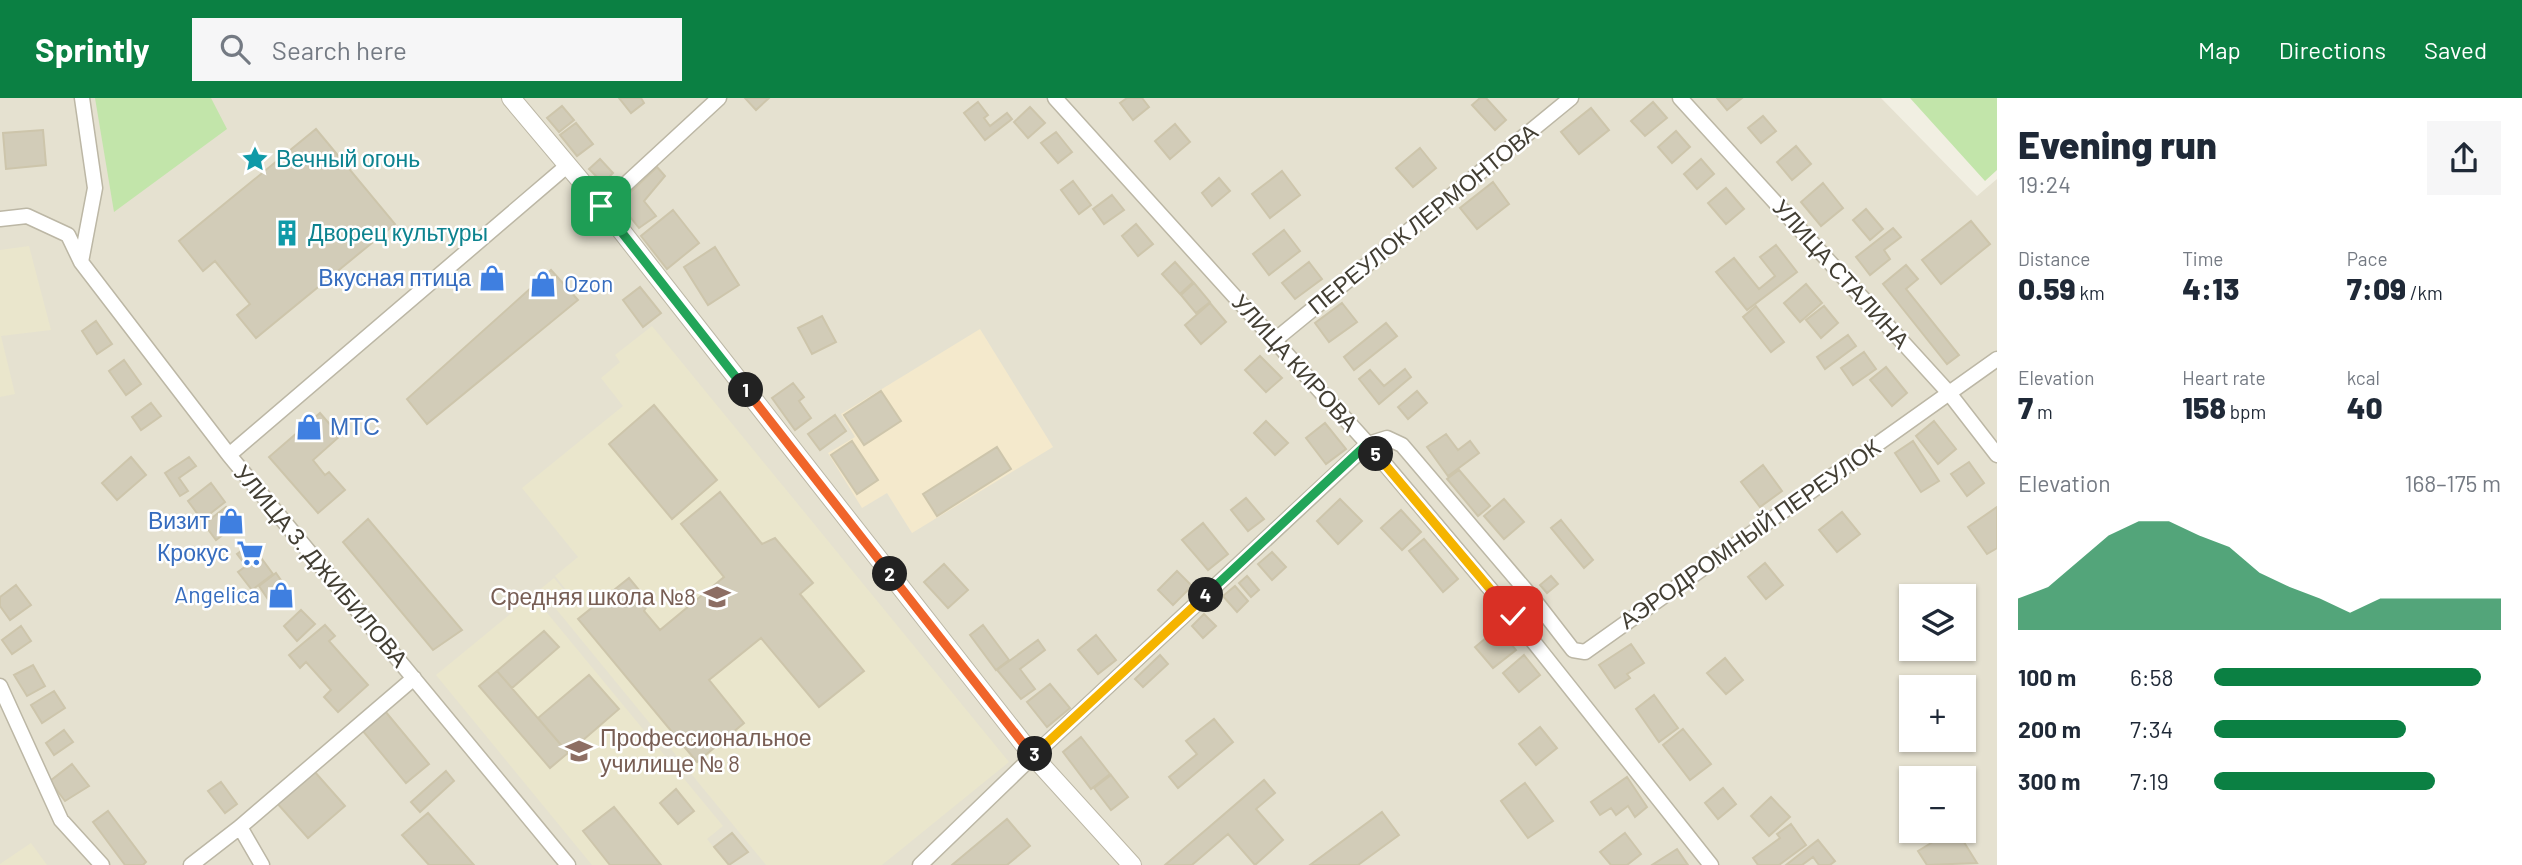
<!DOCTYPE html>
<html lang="en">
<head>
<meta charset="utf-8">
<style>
  :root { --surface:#fff; --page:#f6f6f7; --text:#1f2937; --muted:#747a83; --accent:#0b8043 }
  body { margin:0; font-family:Barlow,sans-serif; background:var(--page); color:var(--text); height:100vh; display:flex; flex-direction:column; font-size:26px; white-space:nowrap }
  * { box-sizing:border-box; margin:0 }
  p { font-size:23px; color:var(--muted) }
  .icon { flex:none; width:38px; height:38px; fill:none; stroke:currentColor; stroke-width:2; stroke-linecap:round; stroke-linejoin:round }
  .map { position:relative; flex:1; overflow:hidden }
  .sheet { display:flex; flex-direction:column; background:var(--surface); width:525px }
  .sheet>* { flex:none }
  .fabs { position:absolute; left:1899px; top:486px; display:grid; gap:14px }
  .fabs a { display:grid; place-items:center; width:77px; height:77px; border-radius:0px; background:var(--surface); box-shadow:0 2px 5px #0004; font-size:35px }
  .pin { position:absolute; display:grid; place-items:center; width:60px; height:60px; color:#fff; margin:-30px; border-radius:14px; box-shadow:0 4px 10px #0006 }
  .km { position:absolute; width:35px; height:35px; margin:-18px; border-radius:50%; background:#222; color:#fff; font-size:19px; line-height:35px; text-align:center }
  .round { display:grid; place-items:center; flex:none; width:74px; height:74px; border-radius:0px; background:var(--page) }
  .summary { display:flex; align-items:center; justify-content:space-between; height:119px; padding:0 21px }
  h1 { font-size:38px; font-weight:800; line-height:52px }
  .metrics { display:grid; grid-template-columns:repeat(3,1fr); gap:10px; height:119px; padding:7px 21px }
  .metrics div { display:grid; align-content:center }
  .metrics b { font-size:30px; font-weight:800 }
  .metrics small { font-size:19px; font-weight:400 }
  .metrics p { font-size:19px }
  .chart { height:196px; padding:14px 21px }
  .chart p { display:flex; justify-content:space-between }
  .chart svg { width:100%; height:126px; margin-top:7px; fill:var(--accent); opacity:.7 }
  ul { padding:0 21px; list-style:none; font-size:23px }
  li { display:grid; grid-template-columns:112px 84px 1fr; align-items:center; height:52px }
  li i { height:18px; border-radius:9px; background:var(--accent) }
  header { display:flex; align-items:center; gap:42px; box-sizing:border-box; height:98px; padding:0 35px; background:var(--accent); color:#fff }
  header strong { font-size:33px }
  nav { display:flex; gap:38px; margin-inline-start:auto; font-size:24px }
  .search { width:490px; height:63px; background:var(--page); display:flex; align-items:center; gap:18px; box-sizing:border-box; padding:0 24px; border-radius:0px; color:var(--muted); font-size:26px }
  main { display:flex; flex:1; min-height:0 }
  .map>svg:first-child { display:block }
  .residential { fill:#e5e1d0; fill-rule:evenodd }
  .commercial { fill:#f4e9cc }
  .education { fill:#eae6cc }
  .green { fill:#c2e5aa }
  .building { fill:#d2ccb8; stroke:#cdc5ab; stroke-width:2 }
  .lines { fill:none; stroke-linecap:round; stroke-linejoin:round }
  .minor-casing { stroke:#bcb7a5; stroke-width:17 }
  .tertiary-casing { stroke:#bcb7a5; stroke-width:20 }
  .minor { stroke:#fff; stroke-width:14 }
  .tertiary { stroke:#fff; stroke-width:18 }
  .split-1-casing { stroke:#fff; stroke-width:14 }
  .split-2-casing { stroke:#fff; stroke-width:14 }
  .split-3-casing { stroke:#fff; stroke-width:14 }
  .split-4-casing { stroke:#fff; stroke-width:14 }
  .split-5-casing { stroke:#fff; stroke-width:14 }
  .split-6-casing { stroke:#fff; stroke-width:14 }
  .split-1 { stroke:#22a559; stroke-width:9 }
  .split-2 { stroke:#f0652b; stroke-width:9 }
  .split-3 { stroke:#f0652b; stroke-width:9 }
  .split-4 { stroke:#f5b400; stroke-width:9 }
  .split-5 { stroke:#22a559; stroke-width:9 }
  .split-6 { stroke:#f5b400; stroke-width:9 }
  .labels { text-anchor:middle; stroke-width:5; stroke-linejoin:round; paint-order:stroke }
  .culture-label { font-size:23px; fill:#0d838f; stroke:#fff; text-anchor:start }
  .street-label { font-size:23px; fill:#423e33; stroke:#fff }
  .shop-label { font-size:23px; fill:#366cbe; stroke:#fff; text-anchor:end }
  .education-label { font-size:23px; fill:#785e54; stroke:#fff; text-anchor:end }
</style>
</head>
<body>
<header>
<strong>Sprintly</strong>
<div class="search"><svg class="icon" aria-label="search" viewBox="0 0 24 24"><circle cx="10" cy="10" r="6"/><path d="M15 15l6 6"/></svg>Search here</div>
<nav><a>Map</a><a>Directions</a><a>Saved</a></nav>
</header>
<main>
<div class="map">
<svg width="1997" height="767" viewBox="0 0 1997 767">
  <rect width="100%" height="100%" fill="#f1efe2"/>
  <path class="residential" d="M0,0H1881L1977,98L1997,81V767H0ZM1911,499H1964V551H1911ZM1911,590H1964V642H1911ZM1911,681H1964V733H1911Z"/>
  <path class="commercial" d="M980,231L1053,349L912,435L887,395L862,410L828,355L855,339L841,316Z"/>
  <path class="education" d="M29,148L51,232L1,238L15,296L0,299V152Z
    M652,228L1009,664L882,767H766L552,506L567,493L555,478L578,459L522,390L623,308L601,280L620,264L615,257Z
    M554,480L564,492L543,510L723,728L707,741L728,767H592L436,577Z
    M31,745L47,767H0V766Z"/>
  <path class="green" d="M95,0H211L227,31L114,114Z
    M1910,0H1997V72L1985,83Z"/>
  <path class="building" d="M619,0H641L644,5L631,15Z
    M745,0H769L756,12Z
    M1127,0H1142L1149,9L1133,22L1120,5Z
    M1480,0H1486L1506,22L1495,32L1472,7Z
    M1717,0H1742L1727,12Z
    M978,4L988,17L984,20L990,28L1007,15L1012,21L985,42L964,15Z
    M1653,4L1667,20L1645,38L1631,23Z
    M562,8L574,22L559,34L547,20Z
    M1030,9L1045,25L1028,40L1014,24Z
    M1591,10L1609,32L1579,56L1561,34Z
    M1763,18L1776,33L1761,45L1748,30Z
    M576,25L593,46L577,58L560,37Z
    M1175,26L1190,44L1170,61L1155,43Z
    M316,31L395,126L256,240L237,217L250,206L215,163L203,173L179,143Z
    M43,32L46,67L6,71L3,35Z
    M1676,33L1690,49L1672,65L1658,49Z
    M1056,34L1072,54L1058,65L1041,45Z
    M1796,48L1811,66L1792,82L1777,64Z
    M1420,50L1436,70L1413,89L1396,70Z
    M600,61L613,75L603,85L589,71Z
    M1701,61L1714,76L1697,91L1684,76Z
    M657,69L665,78L644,103L656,118L639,130L619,105Z
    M1282,73L1300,97L1270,120L1252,96Z
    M1219,80L1230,93L1212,108L1202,95Z
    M1073,83L1091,107L1079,116L1061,92Z
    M1493,84L1509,106L1477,131L1460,110Z
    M1823,85L1843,110L1821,128L1801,104Z
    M1726,90L1744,111L1726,126L1708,105Z
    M1112,97L1124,112L1104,126L1093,111Z
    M1866,111L1883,131L1870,142L1853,122Z
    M673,112L699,145L667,171L641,138Z
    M1971,123L1990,146L1941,186L1922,162Z
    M1136,126L1153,146L1138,158L1122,138Z
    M1893,130L1901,139L1884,152L1890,161L1870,177L1856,159Z
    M1284,132L1300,153L1269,177L1253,156Z
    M1776,147L1797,174L1747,212L1716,174L1734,160L1759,191L1775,178L1760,159Z
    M715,149L739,187L708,207L684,169Z
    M1175,164L1193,184L1180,196L1162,176Z
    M1309,164L1322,181L1295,201L1282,185Z
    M1906,167L1918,181L1906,191L1959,257L1947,266L1883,186Z
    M551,172L578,202L427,326L407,301Z
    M1194,185L1210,204L1196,215L1181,197Z
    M1806,186L1822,205L1800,224L1784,205Z
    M640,189L661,215L643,229L623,202Z
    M1210,205L1226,224L1201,246L1185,227Z
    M1342,205L1357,224L1329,244L1315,225Z
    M1756,208L1784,244L1771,254L1743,219Z
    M1824,208L1838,225L1821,240L1806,222Z
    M822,218L836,244L812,256L798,230Z
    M96,223L112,246L97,256L82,233Z
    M1386,225L1397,238L1354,272L1344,259Z
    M1848,237L1856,248L1825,271L1817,259Z
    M1864,254L1876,271L1853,287L1841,270Z
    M1260,258L1282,280L1266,294L1245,272Z
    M124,262L141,286L126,297L109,273Z
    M1886,269L1907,295L1892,308L1870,282Z
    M1405,271L1411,279L1379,306L1359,281L1370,272L1384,288Z
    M793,285L804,299L799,303L811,320L795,332L772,300Z
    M881,293L901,323L864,347L844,317Z
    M1417,293L1427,305L1408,321L1398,309Z
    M151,305L161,318L141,332L132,319Z
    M654,307L717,382L672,421L609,346Z
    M320,315L340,338L313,362L325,377L329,374L345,392L318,415L269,359Z
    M835,317L846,333L820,352L808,336Z
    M1266,323L1288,345L1275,357L1254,335Z
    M1934,323L1956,351L1938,366L1916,338Z
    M1325,325L1346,351L1326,366L1306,340Z
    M1446,336L1458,352L1470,343L1479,355L1448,378L1427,349Z
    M852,343L878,382L857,396L831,357Z
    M1913,343L1939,383L1921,394L1895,355Z
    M997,349L1011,371L937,418L923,396Z
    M131,359L146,377L117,402L102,385Z
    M189,359L196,368L179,380L188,393L180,398L165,375Z
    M1969,364L1984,385L1967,398L1951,376Z
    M1763,367L1782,393L1760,409L1741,384Z
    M1459,372L1490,408L1478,418L1447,381Z
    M211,385L225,404L202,422L188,403Z
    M720,394L762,446L775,440L813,485L800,496L864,573L819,609L761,540L709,582L744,625L697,664L578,521L629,480L649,504L644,513L660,532L724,479L681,426Z
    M1246,400L1264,421L1248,433L1231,412Z
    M1340,401L1362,423L1338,446L1317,423Z
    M1504,401L1524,424L1504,441L1484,418Z
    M226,409L238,425L216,442L204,426Z
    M1997,409V450L1987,456L1968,429Z
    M1401,412L1421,434L1402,452L1381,430Z
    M1842,414L1860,436L1837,454L1819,432Z
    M368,421L462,532L433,552L343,444Z
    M1561,422L1593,462L1584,470L1551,430Z
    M1203,425L1228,456L1208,472L1182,442Z
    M1424,441L1458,481L1443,494L1409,453Z
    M251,446L273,476L252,492L238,474L246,468L237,456Z
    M1272,454L1286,469L1272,482L1258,466Z
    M1765,465L1783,487L1766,501L1748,479Z
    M944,466L968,492L948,510L924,484Z
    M1177,473L1192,488L1173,507L1158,492Z
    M276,475L292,498L274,510L259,488Z
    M1247,478L1259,492L1251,499L1239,485Z
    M1551,478L1558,486L1547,495L1540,487Z
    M16,487L31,507L10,522L0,508V499Z
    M1235,488L1248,503L1237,514L1223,498Z
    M301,512L315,526L297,543L284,528Z
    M1204,516L1216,528L1203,540L1192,528Z
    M325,527L335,538L329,543L368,587L338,614L324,599L331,592L306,564L300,570L289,557Z
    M983,527L1009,562L996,572L970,537Z
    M21,528L31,543L12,556L2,542Z
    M1498,530L1516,552L1493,570L1475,549Z
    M544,533L559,549L512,590L497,573Z
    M1096,537L1116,562L1098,576L1078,552Z
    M1038,542L1045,552L1020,571L1035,591L1021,601L997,572Z
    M1631,546L1644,565L1627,576L1630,580L1615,590L1599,567Z
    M1160,557L1168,566L1143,589L1135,581Z
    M1524,557L1540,577L1519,594L1503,575Z
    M1725,560L1743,582L1726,596L1707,575Z
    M33,567L45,588L27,598L14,577Z
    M497,573L568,655L550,670L479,588Z
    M589,577L619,611L568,655L538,620Z
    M1050,586L1070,610L1047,629L1027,604Z
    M54,593L65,610L42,625L31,607Z
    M1654,597L1678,630L1659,644L1636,611Z
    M385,613L429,666L406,685L362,632Z
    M1214,621L1233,644L1178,690L1169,679L1197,656L1186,643Z
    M1540,629L1557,650L1536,667L1519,646Z
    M1683,631L1711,666L1690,682L1663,647Z
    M64,632L73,644L54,657L46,645Z
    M1081,639L1110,676L1091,691L1063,654Z
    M72,666L89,688L65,703L50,683Z
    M314,673L345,708L308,740L277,705Z
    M446,673L454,683L420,714L411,704Z
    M1111,677L1128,699L1111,712L1094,690Z
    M1627,679L1647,709L1635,719L1628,708L1616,717L1611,710L1600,717L1591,704Z
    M1264,682L1275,695L1256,711L1283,742L1255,767L1228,736L1192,767H1165Z
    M221,684L237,706L225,715L208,693Z
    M1525,685L1553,723L1528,740L1501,703Z
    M1723,690L1736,706L1718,721L1705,705Z
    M676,691L694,713L678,726L660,705Z
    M1771,699L1790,719L1769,738L1751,718Z
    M614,709L661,767H610L583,733Z
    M108,713L146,764L143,767H125L93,724Z
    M1382,714L1399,737L1358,767H1310Z
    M428,715L474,767H429L402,737Z
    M1007,721L1030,748L1007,767H952Z
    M1791,726L1806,747L1779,767H1758L1753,760L1780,740L1777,736Z
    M1951,733H1957L1977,765L1927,767L1918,753Z
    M732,735L748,754L729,767L714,749Z
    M1625,735L1641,756L1627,767H1611L1600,754Z
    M1818,742L1835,763L1830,767H1819L1813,759L1802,767H1786Z
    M1677,751L1688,767H1652Z"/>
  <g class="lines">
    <g class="minor-casing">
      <path id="minor" d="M1055,0L1368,346L1513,518L1711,767
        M1680,0L1949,295L1997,357
        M602,108L719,0
        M0,121L27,118L68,137L81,164L229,357L568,767
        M81,164L95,90L82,0
        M1275,242L1571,0
        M229,357L568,67
        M1513,518L1535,503L1573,552L1585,554L1997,261
        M0,588L61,722L102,767
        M240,729L262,767
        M191,767L240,729L414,580
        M920,767L1033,658L1368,346L1387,340L1402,347L1535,503"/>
    </g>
    <g class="tertiary-casing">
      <path id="tertiary" d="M511,0L602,108L1033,658L1132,767"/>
    </g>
    <use href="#minor" class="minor"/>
    <use href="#tertiary" class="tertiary"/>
  </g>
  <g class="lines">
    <g class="split-1-casing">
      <path id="split-1" d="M601,108L746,292"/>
    </g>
    <g class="split-2-casing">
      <path id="split-2" d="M746,292L890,476"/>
    </g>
    <g class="split-3-casing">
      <path id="split-3" d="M890,476L1033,658L1035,656"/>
    </g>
    <g class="split-4-casing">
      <path id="split-4" d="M1035,656L1206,497"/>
    </g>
    <g class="split-5-casing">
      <path id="split-5" d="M1206,497L1367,346L1376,356"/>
    </g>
    <g class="split-6-casing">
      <path id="split-6" d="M1376,356L1513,518"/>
    </g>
    <use href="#split-1" class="split-1"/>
    <use href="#split-2" class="split-2"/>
    <use href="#split-3" class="split-3"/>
    <use href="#split-4" class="split-4"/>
    <use href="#split-5" class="split-5"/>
    <use href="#split-6" class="split-6"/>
  </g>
  <defs>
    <g id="sight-bare" transform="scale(2.1)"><path d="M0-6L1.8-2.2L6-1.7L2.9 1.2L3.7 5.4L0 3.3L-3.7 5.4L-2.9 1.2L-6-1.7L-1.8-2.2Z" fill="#0f9aa8" stroke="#fff" stroke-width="2.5" paint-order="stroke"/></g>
    <g id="building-bare" transform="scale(2.1)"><path d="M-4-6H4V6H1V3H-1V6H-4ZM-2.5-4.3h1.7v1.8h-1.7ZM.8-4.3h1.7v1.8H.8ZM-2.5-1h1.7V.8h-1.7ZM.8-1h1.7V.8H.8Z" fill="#0f9aa8" stroke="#fff" stroke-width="2.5" paint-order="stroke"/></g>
    <g id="shop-bare" transform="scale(2.1)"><path d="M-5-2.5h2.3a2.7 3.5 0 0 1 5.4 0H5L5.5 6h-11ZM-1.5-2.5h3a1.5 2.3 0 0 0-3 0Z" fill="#3f7fe0" stroke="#fff" stroke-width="2.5" paint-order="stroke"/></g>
    <g id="supermarket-bare" transform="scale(2.1)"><path d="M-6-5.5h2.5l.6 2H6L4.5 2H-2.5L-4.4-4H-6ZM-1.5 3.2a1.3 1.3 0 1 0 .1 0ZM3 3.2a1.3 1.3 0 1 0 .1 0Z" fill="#3f7fe0" stroke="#fff" stroke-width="2.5" paint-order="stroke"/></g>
    <g id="school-bare" transform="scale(2.1)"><path d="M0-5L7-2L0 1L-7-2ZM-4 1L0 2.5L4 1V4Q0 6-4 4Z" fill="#8d6e63" stroke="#fff" stroke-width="2.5" paint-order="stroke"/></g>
    <g id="university-bare" transform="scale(2.1)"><path d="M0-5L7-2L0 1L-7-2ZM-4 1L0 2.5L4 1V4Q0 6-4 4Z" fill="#8d6e63" stroke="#fff" stroke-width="2.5" paint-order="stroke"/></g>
  </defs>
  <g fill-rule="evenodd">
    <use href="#sight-bare" x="255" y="61"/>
    <use href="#building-bare" x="287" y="135"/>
    <use href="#shop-bare" x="492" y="180"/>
    <use href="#shop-bare" x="543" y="186"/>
    <use href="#shop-bare" x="309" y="329"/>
    <use href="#shop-bare" x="231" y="423"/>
    <use href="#supermarket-bare" x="250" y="455"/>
    <use href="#shop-bare" x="281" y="497"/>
    <use href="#school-bare" x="717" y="499"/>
    <use href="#university-bare" x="579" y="653"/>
  </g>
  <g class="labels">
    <g class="culture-label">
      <text x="276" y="69">Вечный огонь</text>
      <text x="308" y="143">Дворец культуры</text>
    </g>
    <g class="street-label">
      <text transform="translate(1423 121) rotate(-39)" y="8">ПЕРЕУЛОК ЛЕРМОНТОВА</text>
      <text transform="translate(1841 176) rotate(48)" y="8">УЛИЦА СТАЛИНА</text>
      <text transform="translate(1295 265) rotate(48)" y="8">УЛИЦА КИРОВА</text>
      <text transform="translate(1750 436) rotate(-35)" y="8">АЭРОДРОМНЫЙ ПЕРЕУЛОК</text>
      <text transform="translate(321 468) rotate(50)" y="8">УЛИЦА З. ДЖИБИЛОВА</text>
    </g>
    <g class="shop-label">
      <text x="471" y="188">Вкусная птица</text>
      <text x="564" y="194" text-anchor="start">Ozon</text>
      <text x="330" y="337" text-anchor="start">МТС</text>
      <text x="210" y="431">Визит</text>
      <text x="229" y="463">Крокус</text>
      <text x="260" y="505">Angelica</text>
    </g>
    <g class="education-label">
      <text x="696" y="507">Средняя школа №8</text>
      <text x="600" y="648" text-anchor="start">Профессиональное<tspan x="600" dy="26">училище № 8</tspan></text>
    </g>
  </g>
</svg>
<div class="fabs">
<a><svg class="icon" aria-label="layers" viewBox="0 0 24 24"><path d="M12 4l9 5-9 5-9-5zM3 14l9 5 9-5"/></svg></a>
<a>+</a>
<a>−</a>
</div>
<div class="pin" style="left:601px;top:108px;background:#1e9e55"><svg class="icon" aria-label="arrive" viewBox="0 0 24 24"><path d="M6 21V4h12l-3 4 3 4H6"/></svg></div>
<div class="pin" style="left:1513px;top:518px;background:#d93025"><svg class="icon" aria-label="check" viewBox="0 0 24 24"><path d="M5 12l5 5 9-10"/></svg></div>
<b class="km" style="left:746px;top:292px">1</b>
<b class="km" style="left:890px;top:476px">2</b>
<b class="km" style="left:1035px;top:656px">3</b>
<b class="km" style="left:1206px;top:497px">4</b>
<b class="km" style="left:1376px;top:356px">5</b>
</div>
<section class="sheet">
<div class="summary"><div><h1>Evening run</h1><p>19:24</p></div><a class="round"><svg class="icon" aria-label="share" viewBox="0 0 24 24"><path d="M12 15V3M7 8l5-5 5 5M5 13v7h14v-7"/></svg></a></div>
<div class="metrics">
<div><p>Distance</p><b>0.59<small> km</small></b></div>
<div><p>Time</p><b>4:13</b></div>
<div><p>Pace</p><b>7:09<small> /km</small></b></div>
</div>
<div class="metrics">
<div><p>Elevation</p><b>7<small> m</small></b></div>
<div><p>Heart rate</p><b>158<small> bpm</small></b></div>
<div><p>kcal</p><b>40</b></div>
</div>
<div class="chart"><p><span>Elevation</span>168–175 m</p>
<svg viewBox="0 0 160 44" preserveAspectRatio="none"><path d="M0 44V33L10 29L20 20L30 11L40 6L50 6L60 11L70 15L80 24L90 29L100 33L110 38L120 33L130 33L140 33L150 33L160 33V44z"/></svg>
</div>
<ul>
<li><b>100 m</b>6:58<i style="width:93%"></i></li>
<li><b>200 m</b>7:34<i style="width:67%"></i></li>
<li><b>300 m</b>7:19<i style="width:77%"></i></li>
</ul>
</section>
</main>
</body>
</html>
